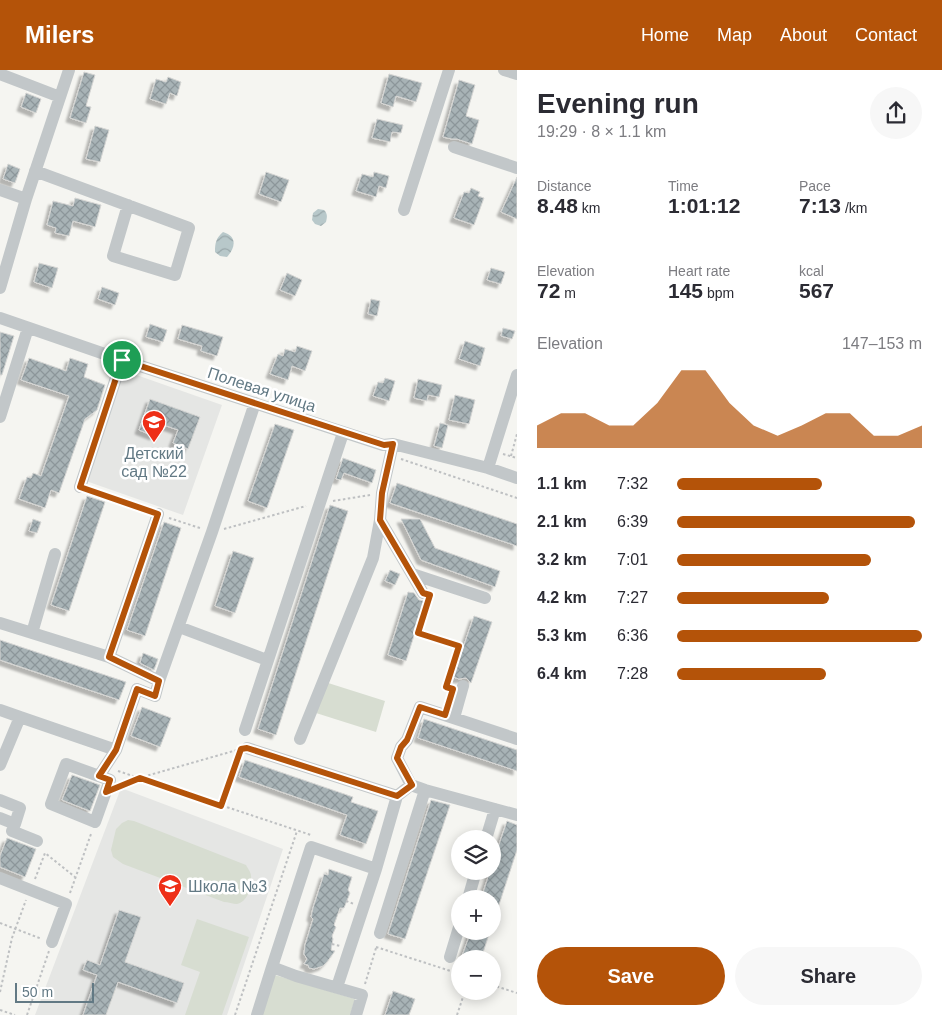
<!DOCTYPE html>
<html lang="en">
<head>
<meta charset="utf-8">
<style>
  :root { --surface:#fff; --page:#f7f7f7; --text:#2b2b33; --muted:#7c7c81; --accent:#b45309 }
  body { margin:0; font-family:Arial,sans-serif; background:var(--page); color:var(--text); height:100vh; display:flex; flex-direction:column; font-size:19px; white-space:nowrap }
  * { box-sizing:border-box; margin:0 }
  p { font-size:16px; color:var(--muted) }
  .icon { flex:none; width:28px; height:28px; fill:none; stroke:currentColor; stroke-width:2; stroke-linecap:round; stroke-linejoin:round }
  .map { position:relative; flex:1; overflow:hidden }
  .drawer { display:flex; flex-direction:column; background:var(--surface); width:425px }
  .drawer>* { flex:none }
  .fabs { position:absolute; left:451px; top:760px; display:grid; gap:10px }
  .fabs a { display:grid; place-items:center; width:50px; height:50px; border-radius:50%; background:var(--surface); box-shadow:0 2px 12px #0003; font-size:25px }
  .scale { position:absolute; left:15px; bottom:12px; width:79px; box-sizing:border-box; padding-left:5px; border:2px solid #627984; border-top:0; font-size:14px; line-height:18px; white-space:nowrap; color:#627984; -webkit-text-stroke:4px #fff; paint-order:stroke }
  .pin { position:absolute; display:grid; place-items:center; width:42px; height:42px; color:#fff; margin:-21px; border:2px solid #fff; border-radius:50%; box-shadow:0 1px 5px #0007 }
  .round { display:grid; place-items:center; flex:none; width:52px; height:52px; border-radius:26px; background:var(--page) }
  .overview { display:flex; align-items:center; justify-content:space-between; height:85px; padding:0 20px }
  h1 { font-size:28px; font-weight:700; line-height:38px }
  .metrics { display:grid; grid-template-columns:repeat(3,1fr); gap:8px; height:85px; padding:5px 20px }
  .metrics div { display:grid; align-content:center }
  .metrics b { font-size:21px; font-weight:700 }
  .metrics small { font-size:14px; font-weight:400 }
  .metrics p { font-size:14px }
  .chart { height:140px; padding:10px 20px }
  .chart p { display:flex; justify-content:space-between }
  .chart svg { width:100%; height:90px; margin-top:5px; fill:var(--accent); opacity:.7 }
  .primary-button { display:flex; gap:10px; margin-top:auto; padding:10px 20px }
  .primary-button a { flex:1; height:58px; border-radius:30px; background:var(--accent); color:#fff; font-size:20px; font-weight:700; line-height:58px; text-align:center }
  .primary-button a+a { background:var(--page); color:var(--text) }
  ul { padding:0 20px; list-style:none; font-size:16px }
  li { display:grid; grid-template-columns:80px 60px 1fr; align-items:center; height:38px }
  li i { height:12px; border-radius:6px; background:var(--accent) }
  header { display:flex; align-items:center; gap:30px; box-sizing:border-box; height:70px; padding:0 25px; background:var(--accent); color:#fff }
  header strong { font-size:24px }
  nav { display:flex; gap:28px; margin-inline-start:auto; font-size:18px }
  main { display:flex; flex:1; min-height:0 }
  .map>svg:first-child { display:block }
  .built { fill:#e5e6e4 }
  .green { fill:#d7ddd1 }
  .water { fill:url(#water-waves) }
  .building { fill:url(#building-cross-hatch); stroke:#d6d6d4; filter:url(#shadow) }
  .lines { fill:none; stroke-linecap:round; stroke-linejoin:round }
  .path { stroke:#bec0c2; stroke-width:2; stroke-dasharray:2.5 2.5; stroke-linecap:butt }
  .minor { stroke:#c2c7c9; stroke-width:12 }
  .route-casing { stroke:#fff; stroke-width:10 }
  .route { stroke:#b45309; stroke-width:6 }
  .labels { text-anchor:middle; stroke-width:5; stroke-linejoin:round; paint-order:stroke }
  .street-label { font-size:16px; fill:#627984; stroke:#fff }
  .poi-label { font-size:16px; fill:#627984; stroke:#fff }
</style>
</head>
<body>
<header>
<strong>Milers</strong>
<nav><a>Home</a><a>Map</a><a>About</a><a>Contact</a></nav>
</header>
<main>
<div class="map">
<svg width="517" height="945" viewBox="0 0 517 945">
  <defs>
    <pattern id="water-waves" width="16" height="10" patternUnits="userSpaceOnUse" patternTransform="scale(1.25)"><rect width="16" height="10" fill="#b8c8ca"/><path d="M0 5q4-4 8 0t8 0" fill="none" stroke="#99a7aa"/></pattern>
    <pattern id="building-cross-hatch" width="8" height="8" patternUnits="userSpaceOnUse" patternTransform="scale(1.25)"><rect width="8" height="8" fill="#a8b3b6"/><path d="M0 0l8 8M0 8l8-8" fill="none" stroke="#8c969a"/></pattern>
    <filter id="shadow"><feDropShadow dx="-4" dy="4" stdDeviation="1" flood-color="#0004"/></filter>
  </defs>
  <rect width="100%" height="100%" fill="#f5f5f1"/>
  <path class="built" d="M125,301L222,335L183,445L86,411Z
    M121,718L283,779L227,945H35Z"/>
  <path class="green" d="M325,612L385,631L376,662L316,643Z
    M128,750L134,751L246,795C248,799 251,802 251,806C252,816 248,832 237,834C233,834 228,832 224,832L123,794L113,787L111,780L116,759L122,753Z
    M197,849L249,867L222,945H185L200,902L181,895Z
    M275,905L355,929L350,945H262Z"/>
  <path class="water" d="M318,139L324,140C328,144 327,147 326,152L321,156L315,154L312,150L313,143Z
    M223,162C237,166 236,177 227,187L220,186L215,182C215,173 216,168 223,162Z"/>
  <path class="building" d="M84,2L95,5L86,36L91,37L86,53L70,48Z
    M389,4L422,13L416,32L396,26L393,37L381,33Z
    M168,7L181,12L177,26L170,23L166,34L150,29L156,9L166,12Z
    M459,10L475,15L466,46L479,50L472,74L457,69H452L443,67Z
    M26,23L41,29L36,43L21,37Z
    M377,49L403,55L401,63L392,62L390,72L372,68Z
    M95,56L109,60L100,92L86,89Z
    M8,94L20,99L15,113L3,109Z
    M266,102L289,110L281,132L259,124Z
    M374,102L389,106L386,118L379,116L376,127L356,121L362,104L373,107Z
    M517,107V149L501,142Z
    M471,118L480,122L478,126L484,128L474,155L454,148L464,122L469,123Z
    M75,128L101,135L95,157L73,151L69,166L55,163L56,158L47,155L53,131L73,136Z
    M39,193L58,198L52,218L34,212Z
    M491,198L505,202L501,214L487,210Z
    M287,203L302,210L295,226L280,220Z
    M102,217L119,223L115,235L98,229Z
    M371,229L380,231L377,246L368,244Z
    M150,254L167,260L163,272L146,267Z
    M182,255L223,267L217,286L201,281L202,276L178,269Z
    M503,258L515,261L512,269L501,266Z
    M0,262L14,266L2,305H0Z
    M465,271L485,278L480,296L459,289Z
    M297,276L312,281L305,301L292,296L288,310L270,304L278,284L283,286L285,279L295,282Z
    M29,288L66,301L70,288L88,294L84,307L105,315L97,340L85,349L59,423L51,420L45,438L19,429L27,407L31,408L33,403L41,406L69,326L21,310Z
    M385,308L395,311L389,331L373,326L378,312L383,313Z
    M418,309L442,315L439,327L428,325L427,331L414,328Z
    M455,325L475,330L469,354L449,350Z
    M150,329L200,347L188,379L173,373L178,360L158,353L154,366L139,360Z
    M440,353L448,355L442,378L434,376Z
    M275,354L294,360L267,438L248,431Z
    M343,388L376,400L372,413L344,403L341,410L336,409Z
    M397,413L517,454V476L390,433Z
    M87,426L105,432L69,541L51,535Z
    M330,435L348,441L276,665L258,659Z
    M33,449L41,452L37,463L29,461Z
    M401,449H420L435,478L500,501L495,517L421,490Z
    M164,452L181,458L145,566L127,560Z
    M233,481L254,488L235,543L215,536Z
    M390,500L400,504L395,515L385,511Z
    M408,522L414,523L419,530L425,531L406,591L388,585Z
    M474,546L492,552L471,613L466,608L459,609L453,607Z
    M0,570L126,612L119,630L0,590Z
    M143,583L158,589L154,600L140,593Z
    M142,637L171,648L160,677L131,666Z
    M424,649L517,680V701L418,668Z
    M245,690L353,727L351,732L378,741L366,774L340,765L347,745L239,707Z
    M72,705L100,715L90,741L62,730Z
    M431,730L450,735L405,869L388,864Z
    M507,751L517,755V780L494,850L492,849V829H481L490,801H492V795Z
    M7,768L36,779L25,807L0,797V786Z
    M329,799L352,807L348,820L350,823L344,838H340L334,855L336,857L332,866L333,869L331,880L335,881L327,892L323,896L314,899L309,898L308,895L304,894L307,889L304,884L305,875L313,849L311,847L313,838L324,804L328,805Z
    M119,840L141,847L125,892L184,913L177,933L118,912L106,945H83L97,905L83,900L87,890L100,895Z
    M471,861H490L481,889H461Z
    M393,921L415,929L409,945H385Z"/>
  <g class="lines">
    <path class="path" d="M503,384L517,388
      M511,386L517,364
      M401,389L517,428
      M91,421L148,441
      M333,431L370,425
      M169,448L200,458
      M224,459L306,436
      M428,533L418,563L459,576L446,617L452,619
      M118,701L311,765
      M120,716L139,708L237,680
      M221,736L238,686
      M492,787L495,788
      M35,809L45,783L75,807
      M70,823L91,764
      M346,831L354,834
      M0,853L42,869
      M332,874L340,876
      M376,877L460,904
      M365,914L376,878
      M492,915L517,923
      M0,922L12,868L26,830
      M0,940L15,945
      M27,945L49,881
      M235,945L297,761
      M457,945L465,921"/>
    <path class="minor" d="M504,0L517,4
      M0,4L60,27
      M454,77L517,98
      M35,101L189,158L175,205L113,186L128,135
      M0,120L26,129
      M404,140L449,0
      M0,218L26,129L69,0
      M0,248L122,290L383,375L393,374L488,398L517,408
      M0,347L28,258
      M393,374L382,423L380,450L423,523
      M488,398L517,305
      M80,417L122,290
      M412,504L485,528
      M0,553L109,587L159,611L212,462L255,333
      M179,557L267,590
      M32,563L55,484
      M109,587L158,444
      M0,640L20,647
      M454,648L463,616
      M245,660L343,363
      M300,669L373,488L380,450
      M517,669L420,637L407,670L401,677L397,688L411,715L425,720L517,745
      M247,678L397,726
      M0,695L20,647L116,680L137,619L155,626L159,611
      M99,706L110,710L95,752L51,734L66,694L99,706L116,680
      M0,730L20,738L15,754L0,748
      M15,754L12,761L37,771
      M486,769L495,739
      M0,808L66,834L52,872
      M468,829L476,801
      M380,863L425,720
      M450,887L460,854
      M337,917L376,799L397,726L411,715
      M257,945L272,897
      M356,945L362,925L296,906L272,897L311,777L376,799"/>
  </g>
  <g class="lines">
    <g class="route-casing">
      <path id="route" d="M122,290L384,375L393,374L382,423L380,450L423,523L430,525L418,563L459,576L446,617L453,619L445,645L420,637L407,670L401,677L397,688L412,715L397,726L247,678L241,679L221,736L140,708L106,722L110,710L99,706L116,680L137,619L155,626L159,611L109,587L158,444L80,417Z"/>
    </g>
    <use href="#route" class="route"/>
  </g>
  <defs>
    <g id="school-pin" transform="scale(1.25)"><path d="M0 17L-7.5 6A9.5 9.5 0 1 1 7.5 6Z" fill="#ee2f17" stroke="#fff"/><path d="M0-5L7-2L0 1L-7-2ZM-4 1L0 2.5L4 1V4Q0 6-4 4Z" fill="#fff"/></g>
  </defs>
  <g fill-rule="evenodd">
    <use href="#school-pin" x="154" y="352"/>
    <use href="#school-pin" x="170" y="816"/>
  </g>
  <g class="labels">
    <g class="street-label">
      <text transform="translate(262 319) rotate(18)" y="6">Полевая улица</text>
    </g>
    <g class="poi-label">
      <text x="154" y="389">Детский<tspan x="154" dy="18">сад №22</tspan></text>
      <text x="188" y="822" text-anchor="start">Школа №3</text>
    </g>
  </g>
</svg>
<div class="fabs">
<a><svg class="icon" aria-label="layers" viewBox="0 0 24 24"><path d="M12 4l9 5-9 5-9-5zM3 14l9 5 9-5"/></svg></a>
<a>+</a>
<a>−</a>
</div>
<div class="scale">50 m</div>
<div class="pin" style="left:122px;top:290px;background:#1e9e55"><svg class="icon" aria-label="arrive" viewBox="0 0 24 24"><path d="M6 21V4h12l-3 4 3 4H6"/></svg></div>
</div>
<section class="drawer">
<div class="overview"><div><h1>Evening run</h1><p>19:29 · 8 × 1.1 km</p></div><a class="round"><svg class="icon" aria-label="share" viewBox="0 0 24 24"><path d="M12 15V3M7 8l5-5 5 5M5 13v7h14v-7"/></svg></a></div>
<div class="metrics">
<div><p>Distance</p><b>8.48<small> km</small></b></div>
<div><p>Time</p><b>1:01:12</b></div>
<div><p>Pace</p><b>7:13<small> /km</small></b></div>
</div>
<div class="metrics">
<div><p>Elevation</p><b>72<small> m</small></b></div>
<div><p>Heart rate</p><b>145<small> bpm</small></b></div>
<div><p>kcal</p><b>567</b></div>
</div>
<div class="chart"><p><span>Elevation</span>147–153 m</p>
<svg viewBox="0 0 160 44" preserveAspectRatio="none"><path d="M0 44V33L10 27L20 27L30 33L40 33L50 22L60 6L70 6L80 22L90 33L100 38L110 33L120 27L130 27L140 38L150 38L160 33V44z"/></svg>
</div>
<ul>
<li><b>1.1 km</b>7:32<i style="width:59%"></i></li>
<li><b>2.1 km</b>6:39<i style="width:97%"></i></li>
<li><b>3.2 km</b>7:01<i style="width:79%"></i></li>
<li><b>4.2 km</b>7:27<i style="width:62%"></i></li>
<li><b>5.3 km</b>6:36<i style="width:100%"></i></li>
<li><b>6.4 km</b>7:28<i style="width:61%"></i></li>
</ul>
<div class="primary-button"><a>Save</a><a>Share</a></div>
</section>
</main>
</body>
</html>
